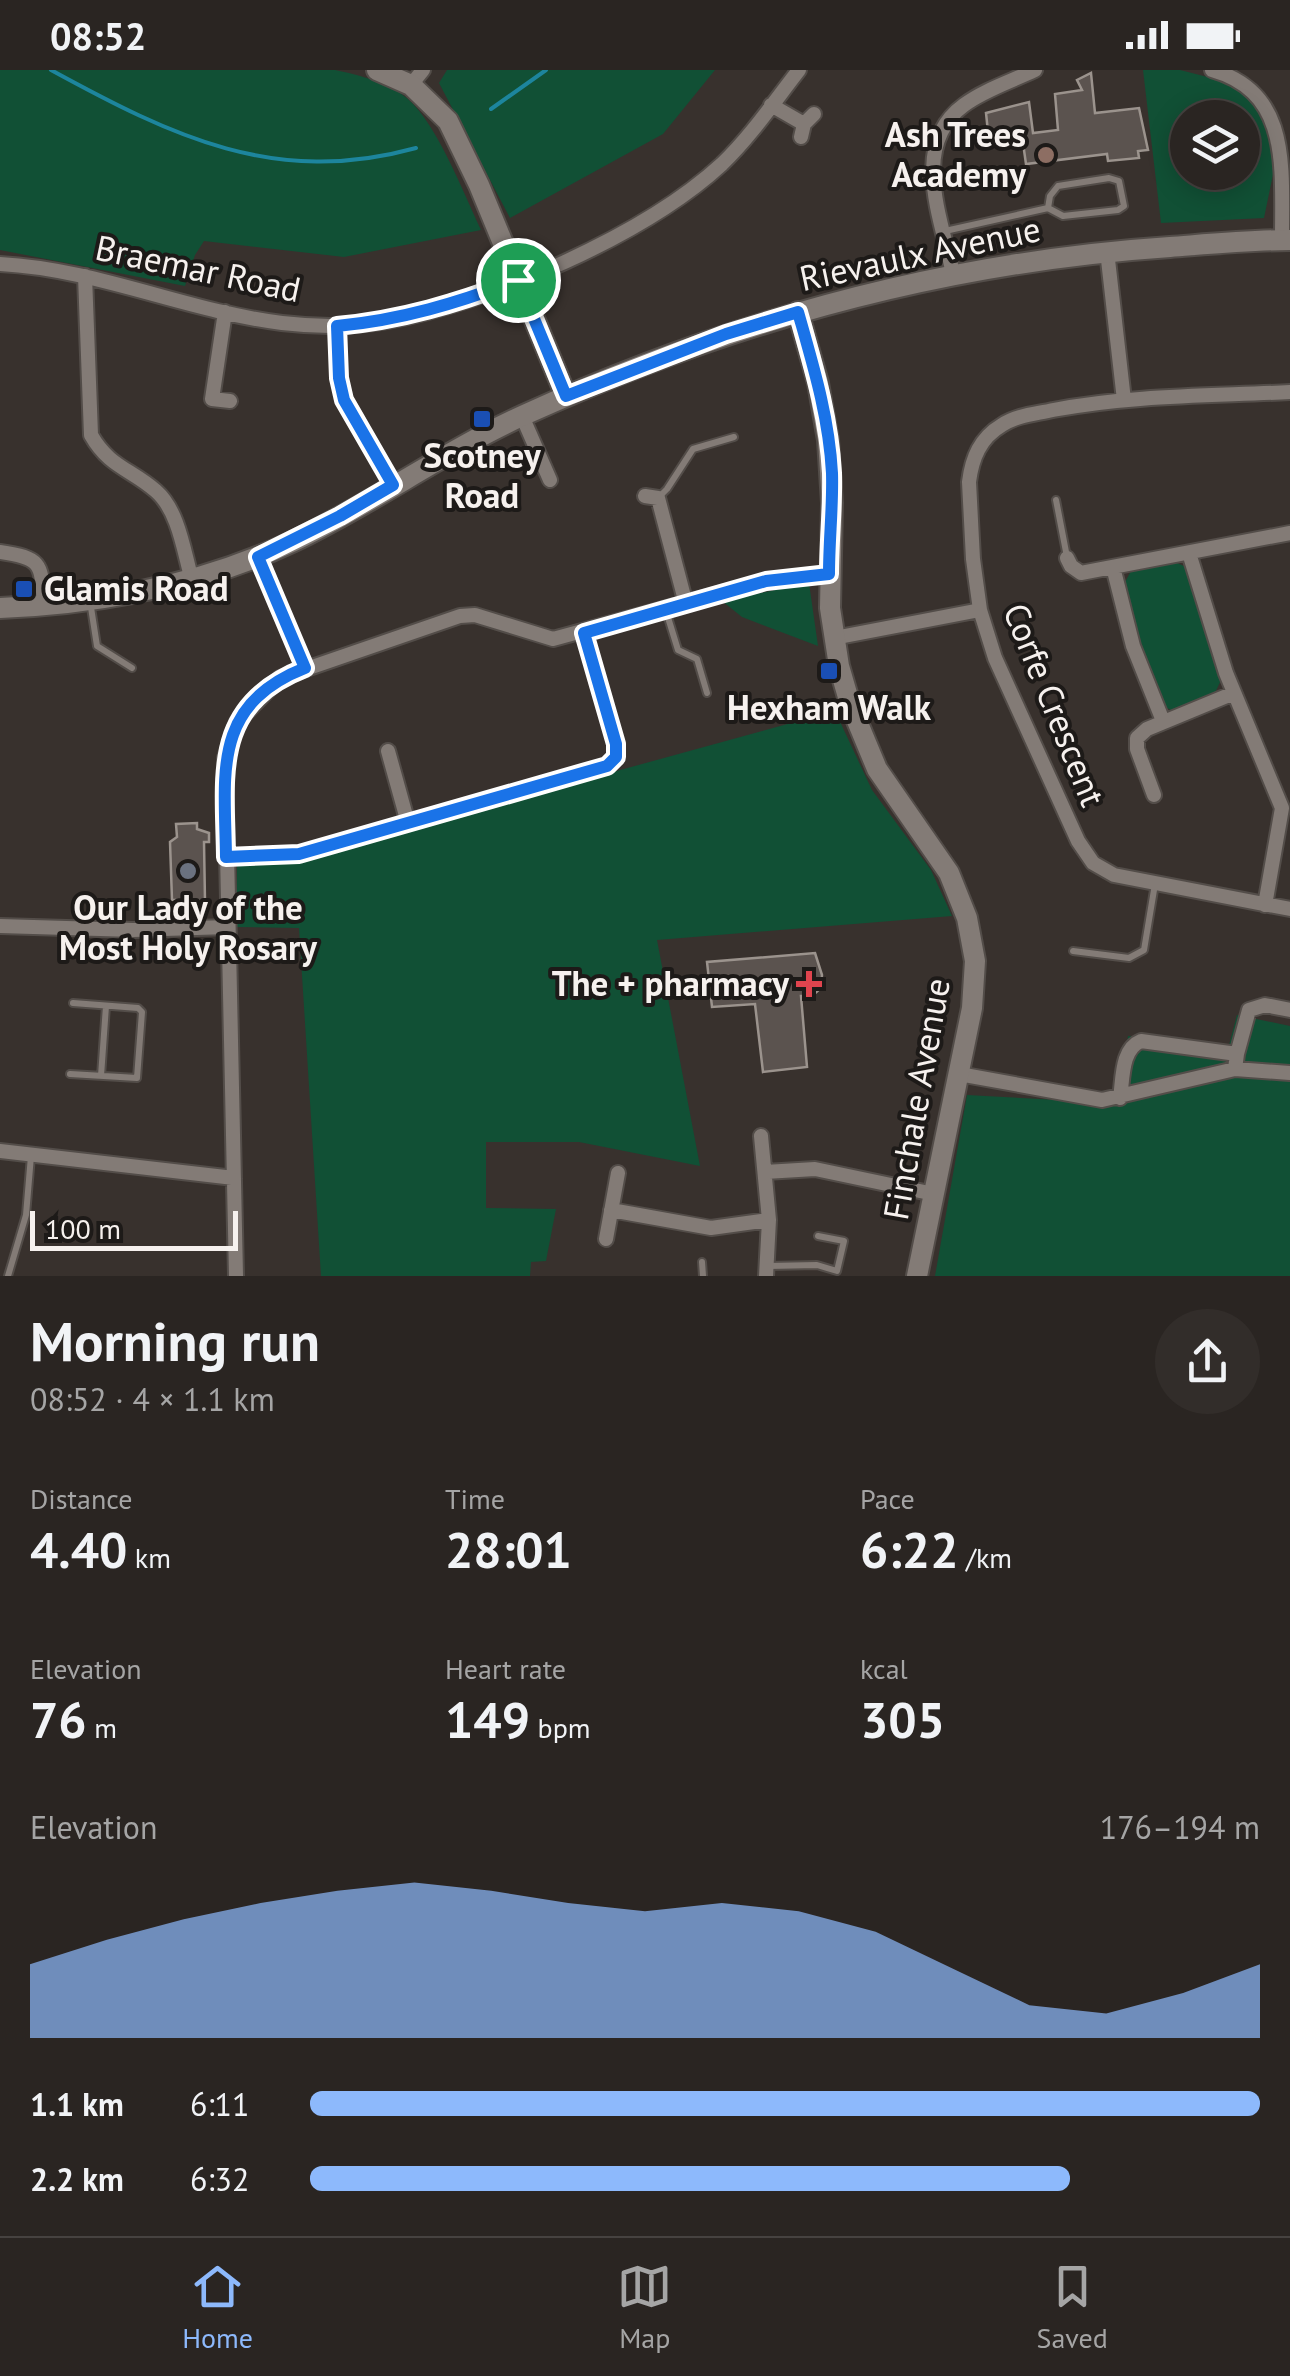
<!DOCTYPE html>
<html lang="en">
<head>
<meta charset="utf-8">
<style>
  :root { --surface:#2a2522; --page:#322d2a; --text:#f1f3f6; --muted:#a5a5a5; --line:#464240; --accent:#8db9fc }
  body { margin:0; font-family:"PT Sans",sans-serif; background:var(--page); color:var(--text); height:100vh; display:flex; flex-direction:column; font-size:38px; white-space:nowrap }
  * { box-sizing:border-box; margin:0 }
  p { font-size:32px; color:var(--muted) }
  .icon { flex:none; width:55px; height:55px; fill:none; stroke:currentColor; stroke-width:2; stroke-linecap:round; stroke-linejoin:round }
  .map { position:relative; height:1206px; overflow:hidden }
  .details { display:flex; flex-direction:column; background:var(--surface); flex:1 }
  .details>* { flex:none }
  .controls { position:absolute; left:1170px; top:30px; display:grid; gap:20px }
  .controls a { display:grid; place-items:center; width:90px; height:90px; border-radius:50%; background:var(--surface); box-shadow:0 5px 25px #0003,0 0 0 2px var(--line); font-size:50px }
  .scale { position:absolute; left:30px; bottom:25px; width:208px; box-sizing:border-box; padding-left:10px; border:5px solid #f6f1ee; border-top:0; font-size:28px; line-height:35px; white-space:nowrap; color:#f6f1ee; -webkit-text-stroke:8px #1d1a18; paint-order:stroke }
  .pin { position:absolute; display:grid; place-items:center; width:85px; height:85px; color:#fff; margin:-42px; border:5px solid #fff; border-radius:50%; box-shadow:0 2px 10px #0007 }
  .round { display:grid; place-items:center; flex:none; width:105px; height:105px; border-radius:52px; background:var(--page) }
  .overview { display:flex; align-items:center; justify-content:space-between; height:170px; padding:0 30px }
  h1 { font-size:55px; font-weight:700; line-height:75px }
  .figures { display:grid; grid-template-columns:repeat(3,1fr); gap:15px; height:170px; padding:10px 30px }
  .figures div { display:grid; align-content:center }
  .figures b { font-size:50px; font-weight:700 }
  .figures small { font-size:28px; font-weight:400 }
  .figures p { font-size:28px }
  .chart { height:280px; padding:20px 30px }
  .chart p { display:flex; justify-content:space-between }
  .chart svg { width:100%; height:180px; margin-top:10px; fill:var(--accent); opacity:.7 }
  ul { padding:0 30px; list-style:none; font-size:32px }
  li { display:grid; grid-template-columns:160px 120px 1fr; align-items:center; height:75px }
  li i { height:25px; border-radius:12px; background:var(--accent) }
  .status { display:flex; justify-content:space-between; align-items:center; height:70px; padding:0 50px; background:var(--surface); direction:ltr }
  .status svg { height:28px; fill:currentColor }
  .menu { display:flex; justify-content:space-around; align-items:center; height:140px; border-top:2px solid var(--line); background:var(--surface); font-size:28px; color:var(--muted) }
  .menu a { display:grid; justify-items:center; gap:5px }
  .menu .selected { color:var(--accent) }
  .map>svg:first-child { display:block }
  .green { fill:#115035; fill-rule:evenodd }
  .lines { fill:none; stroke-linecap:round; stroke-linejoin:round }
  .stream { stroke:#1d859d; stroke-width:4 }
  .building { fill:#5b534f; stroke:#9b938d; stroke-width:2.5 }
  .lane-casing { stroke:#534d49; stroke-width:10 }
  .street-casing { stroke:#534d49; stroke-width:18 }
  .secondary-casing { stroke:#534d49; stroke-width:24 }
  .lane { stroke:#837b76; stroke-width:6 }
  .street { stroke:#837b76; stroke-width:14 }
  .secondary { stroke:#837b76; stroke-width:20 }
  .route-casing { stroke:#fff; stroke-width:20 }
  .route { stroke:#1a73e8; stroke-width:12 }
  .education-dot { fill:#8d6e63; stroke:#1d1a18; stroke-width:4 }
  .transit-dot { fill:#1a4fb4; stroke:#1d1a18; stroke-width:4 }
  .worship-dot { fill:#6b7280; stroke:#1d1a18; stroke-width:4 }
  .health-dot { fill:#e0444e; stroke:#1d1a18; stroke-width:4 }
  .labels { text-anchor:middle; stroke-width:8; stroke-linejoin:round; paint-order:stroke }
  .poi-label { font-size:35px; font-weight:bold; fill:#f6f1ee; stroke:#1d1a18 }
  .street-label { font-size:35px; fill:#f6f1ee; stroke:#1d1a18 }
</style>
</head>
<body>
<div class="status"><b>08:52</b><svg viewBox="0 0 49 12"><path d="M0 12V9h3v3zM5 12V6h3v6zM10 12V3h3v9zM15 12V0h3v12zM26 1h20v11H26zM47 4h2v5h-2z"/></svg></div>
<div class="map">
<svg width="1290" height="1206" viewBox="0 0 1290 1206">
  <rect width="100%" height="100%" fill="#38312d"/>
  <path class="green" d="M0,0H335C359,5 388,12 408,29C438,56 463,122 481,160L344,187L204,171L195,185L185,216L0,180Z
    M447,0H715L663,64L510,148L439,13Z
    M1143,0H1180L1239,15L1268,39L1276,90L1264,148L1161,153ZM1188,48H1242V102H1188Z
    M1175,492L1186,497L1222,608L1213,627L1175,642L1163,636L1141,580L1123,516L1131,501Z
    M809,513L818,576L742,547L722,531Z
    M835,641L872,720L931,800L952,846L657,870L700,1096L579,1072H486V1138L556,1139L546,1191L531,1192L530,1206H321L299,858L236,857L237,794L300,788Z
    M1237,945L1290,956V1206H935L967,1025L1116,1033L1120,1028L1128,966L1228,979Z"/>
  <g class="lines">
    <path class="stream" d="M51,0C172,66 275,117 416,78
      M491,39L546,0"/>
  </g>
  <path class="building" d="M1091,3L1095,43L1139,38L1148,80L1138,81L1139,88L1108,91L1107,84L1026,94L1023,73L1017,74L1015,59L988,62L986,43L1029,32L1033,63L1058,60L1055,24L1082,20L1077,10Z
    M197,753V759L209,763V772H204L205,831H200V839H176L175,830H172L170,772L177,767L176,754Z
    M815,883L822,905L821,918L812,926H801L807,997L763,1002L755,934L712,937L707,892Z"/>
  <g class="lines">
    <g class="lane-casing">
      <path id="lane" d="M945,161L1048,138L1063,146L1118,140L1124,136L1119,111L1109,108L1058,116L1050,126L1048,138
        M659,427L667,419L693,379L734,367
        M1056,430L1067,487
        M90,531L97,576L132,598
        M666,541L678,580L697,589L707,623
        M1073,881L1129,888L1144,880L1155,814
        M70,1004L137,1008L142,942L138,938L73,933
        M101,1006L106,936
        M702,1192L703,1206
        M768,1196L817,1195L837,1201L844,1171L818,1166
        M8,1206L26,1145L31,1086"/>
    </g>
    <g class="street-casing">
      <path id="street" d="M1212,0C1290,22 1282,95 1282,170
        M411,15L423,0
        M771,35L804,54
        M801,67L804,54L814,44
        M1107,181L1124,330
        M0,194C97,199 186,241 282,253C316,257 354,257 388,251C491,232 645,165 722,94C751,66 774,32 799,0
        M953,204C942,150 909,75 964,35C984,20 1012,11 1035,0
        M85,206L91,365C109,397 131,399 156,421C179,441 184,483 192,510
        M225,242L212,329L230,331
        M337,256L339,308L345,330L393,415
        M1290,322C1211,326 1131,325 1053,340C1036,344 1017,345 1002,355C980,368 972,388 969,412L973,489L980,540L995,588L1078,771L1093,793L1114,805L1290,839
        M522,346L550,410
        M645,426L658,428L686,534
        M0,482C44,488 41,495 44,536
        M1189,483L1226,603L1282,738L1265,835
        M258,487L305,598
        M1067,488L1071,496L1081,503L1290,463
        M1113,497L1133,576L1163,651
        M834,568L980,540
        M388,681L408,753
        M1154,725L1137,679V668L1147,659L1234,623
        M227,787L299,784L607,696L616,687V674L584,563
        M0,856L133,860L228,857
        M1237,984L1249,940L1265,935L1290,940
        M959,1004L1102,1030L1235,999L1290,1003
        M1120,1028C1123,1009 1121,979 1141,971L1237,984L1235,999
        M761,1066L769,1150L766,1206
        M0,1081L234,1108
        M765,1102L815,1099L934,1124
        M611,1140L711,1158L769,1150
        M606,1169L618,1103
        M236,1206L225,688L237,652L280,608L460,546L475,545L553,569L766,511L829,504"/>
    </g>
    <g class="secondary-casing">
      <path id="secondary" d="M377,0L411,15L448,51L479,115L566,326
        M798,242L818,313L828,370L832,433L830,538L839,596L850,634L877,699L949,803L967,848L975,891L972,938L917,1206
        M0,538C101,534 200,515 292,472C372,434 443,382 524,345C728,252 945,192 1170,177C1209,174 1250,170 1290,170"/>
    </g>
    <use href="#lane" class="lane"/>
    <use href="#street" class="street"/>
    <use href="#secondary" class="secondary"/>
  </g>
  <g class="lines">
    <g class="route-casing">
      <path id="route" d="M518,210L566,326L726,264L798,242C813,295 829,347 832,403C833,436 829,470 829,504L766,511L584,563L616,674V687L607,696L299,784L226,787C225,704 211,635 305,598L258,487L340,446L393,415L344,330L339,308L337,256C401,250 458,233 518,210Z"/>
    </g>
    <use href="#route" class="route"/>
  </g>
  <circle class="education-dot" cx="1046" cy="85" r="10"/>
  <g class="transit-dot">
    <rect x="472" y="339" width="20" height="20" rx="5"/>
    <rect x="14" y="509" width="20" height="20" rx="5"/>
    <rect x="819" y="591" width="20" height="20" rx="5"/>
  </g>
  <circle class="worship-dot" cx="188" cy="801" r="10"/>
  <path class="health-dot" d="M804 899h10v10h10v10h-10v10h-10v-10h-10v-10h10z"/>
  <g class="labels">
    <g class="poi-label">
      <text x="1026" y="77" text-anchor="end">Ash Trees<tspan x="1026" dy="40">Academy</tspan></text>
      <text x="482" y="398">Scotney<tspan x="482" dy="40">Road</tspan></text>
      <text x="44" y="531" text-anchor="start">Glamis Road</text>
      <text x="829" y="650">Hexham Walk</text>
      <text x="188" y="850">Our Lady of the<tspan x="188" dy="40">Most Holy Rosary</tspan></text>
      <text x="789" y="926" text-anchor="end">The + pharmacy</text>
    </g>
    <g class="street-label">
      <text transform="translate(920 184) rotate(-12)" y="12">Rievaulx Avenue</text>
      <text transform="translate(198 199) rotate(12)" y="12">Braemar Road</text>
      <text transform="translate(1054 635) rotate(68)" y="12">Corfe Crescent</text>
      <text transform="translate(917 1029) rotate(-80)" y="12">Finchale Avenue</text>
    </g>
  </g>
</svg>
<div class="controls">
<a><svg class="icon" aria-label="layers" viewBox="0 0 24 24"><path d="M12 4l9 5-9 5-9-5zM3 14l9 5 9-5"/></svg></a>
</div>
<div class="scale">100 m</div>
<div class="pin" style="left:518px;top:210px;background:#1e9e55"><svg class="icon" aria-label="arrive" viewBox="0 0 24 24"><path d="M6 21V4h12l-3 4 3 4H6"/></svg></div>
</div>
<section class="details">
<div class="overview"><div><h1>Morning run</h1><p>08:52 · 4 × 1.1 km</p></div><a class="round"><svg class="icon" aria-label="share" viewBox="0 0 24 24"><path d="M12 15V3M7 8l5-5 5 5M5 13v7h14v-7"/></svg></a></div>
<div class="figures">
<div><p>Distance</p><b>4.40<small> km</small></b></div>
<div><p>Time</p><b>28:01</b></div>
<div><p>Pace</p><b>6:22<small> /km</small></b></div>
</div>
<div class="figures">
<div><p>Elevation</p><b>76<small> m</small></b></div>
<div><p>Heart rate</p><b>149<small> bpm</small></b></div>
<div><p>kcal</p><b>305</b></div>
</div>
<div class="chart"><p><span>Elevation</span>176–194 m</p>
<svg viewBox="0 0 160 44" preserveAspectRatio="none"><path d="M0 44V26L10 20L20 15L30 11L40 8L50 6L60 8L70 11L80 13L90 11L100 13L110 18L120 27L130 36L140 38L150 33L160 26V44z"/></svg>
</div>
<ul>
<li><b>1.1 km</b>6:11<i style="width:100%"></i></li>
<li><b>2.2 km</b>6:32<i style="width:80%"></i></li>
</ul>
</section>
<nav class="menu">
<a class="selected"><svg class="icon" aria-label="home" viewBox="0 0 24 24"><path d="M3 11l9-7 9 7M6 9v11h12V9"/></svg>Home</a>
<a><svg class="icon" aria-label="map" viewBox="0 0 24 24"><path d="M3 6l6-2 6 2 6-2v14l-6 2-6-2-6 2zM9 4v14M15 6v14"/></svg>Map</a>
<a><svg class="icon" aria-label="saved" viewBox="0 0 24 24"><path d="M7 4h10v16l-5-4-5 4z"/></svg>Saved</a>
</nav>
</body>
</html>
